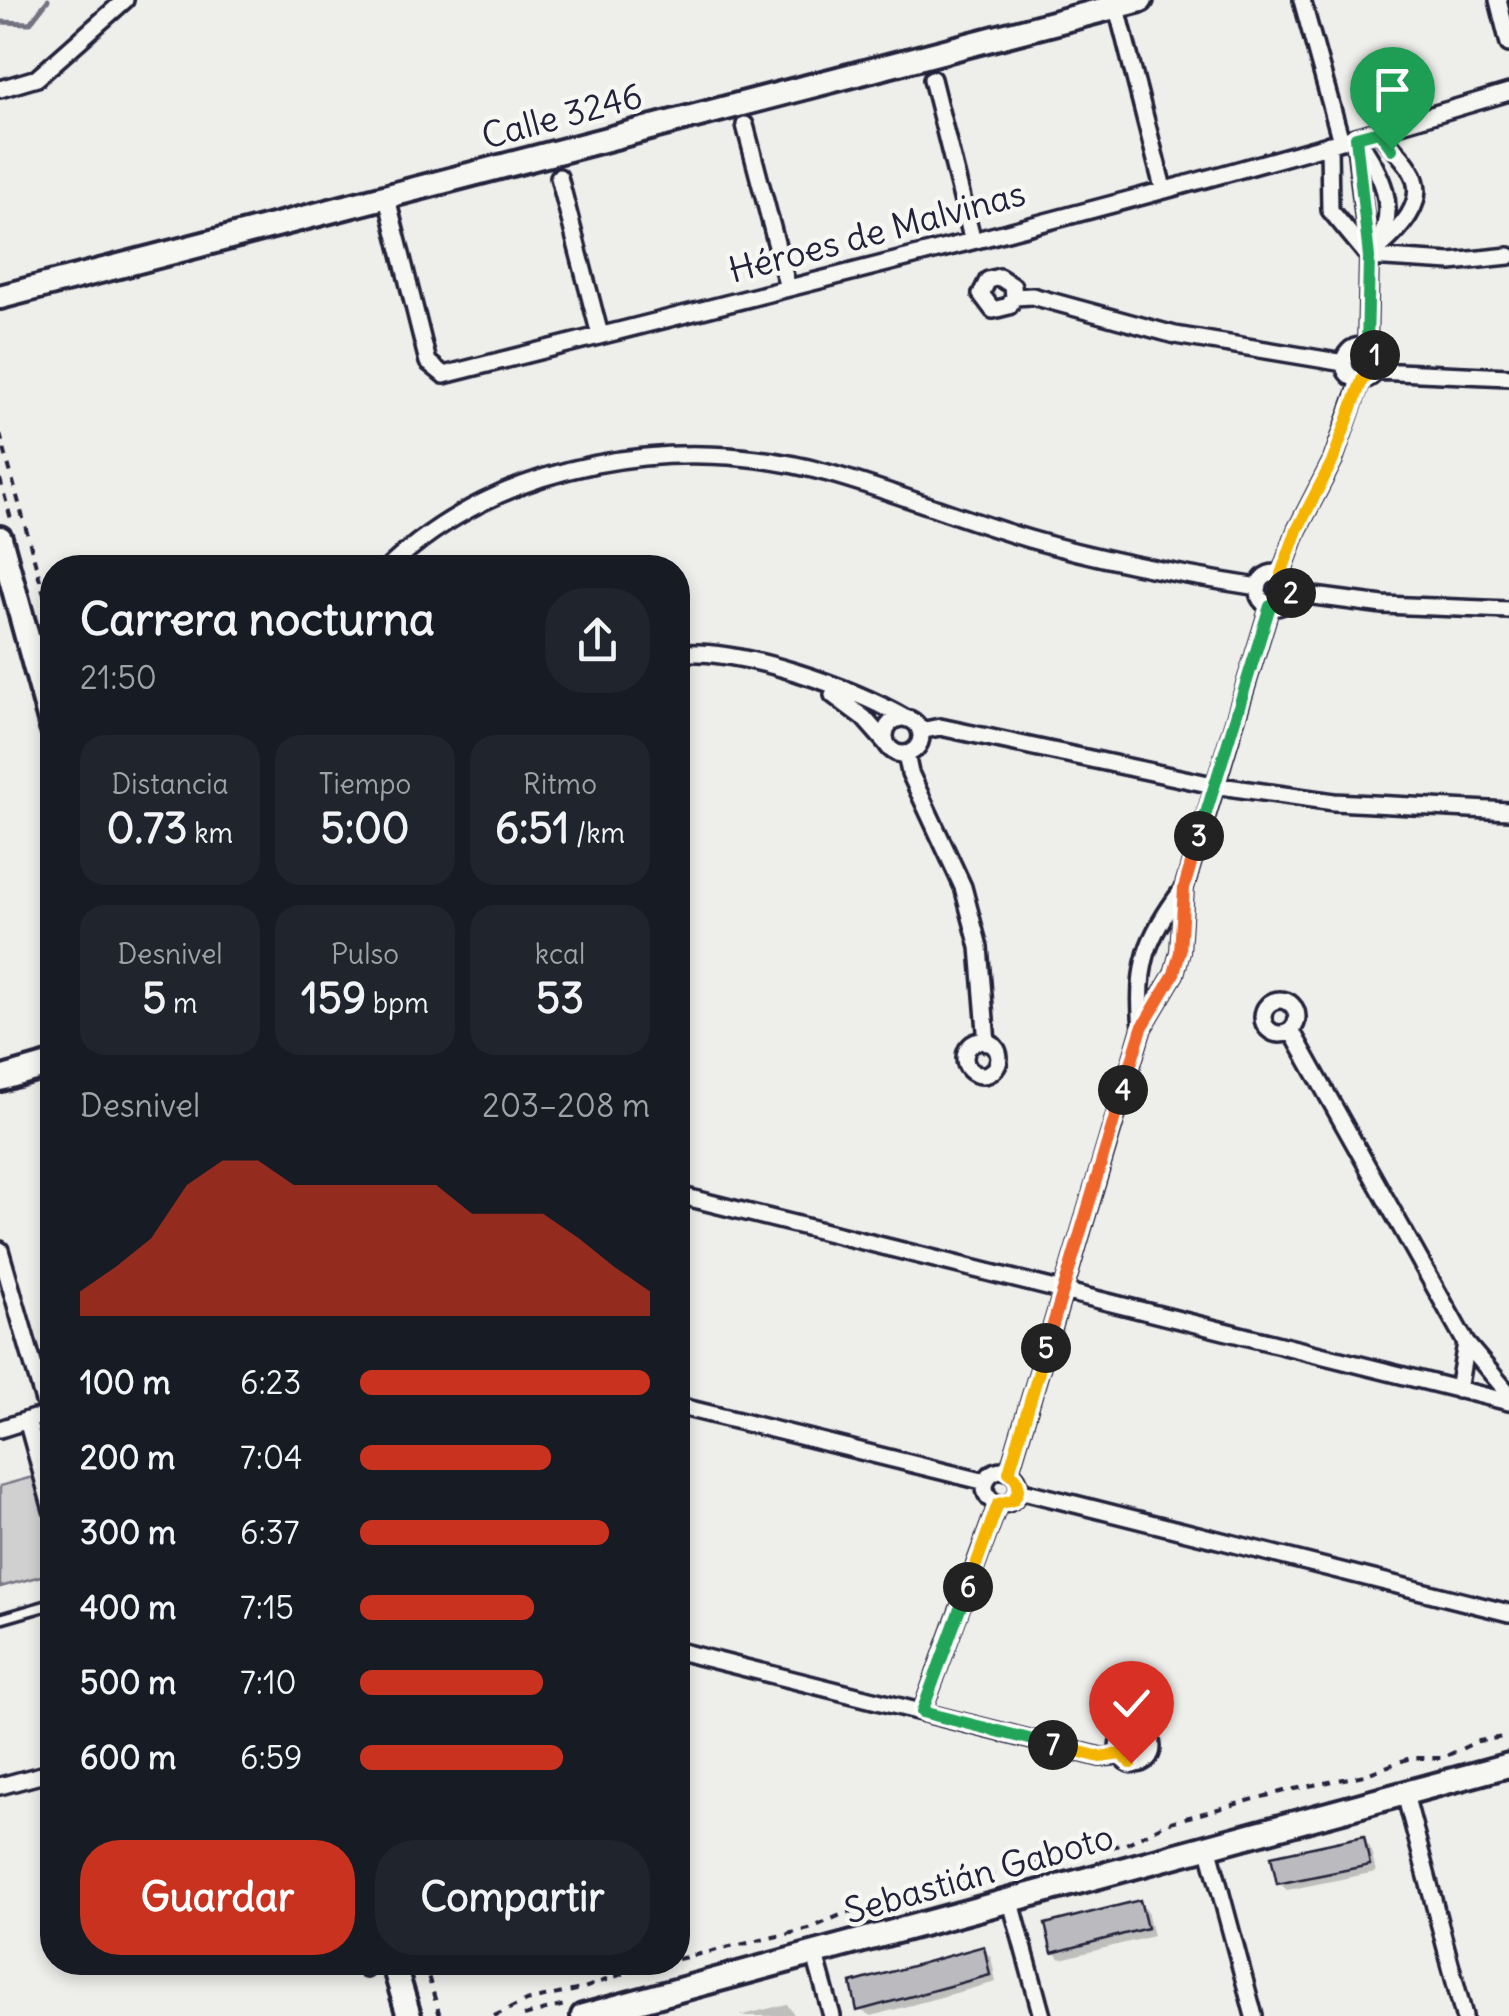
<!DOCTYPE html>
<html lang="es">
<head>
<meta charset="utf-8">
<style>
  :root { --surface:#171b24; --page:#20242c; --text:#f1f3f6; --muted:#9ea1a6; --accent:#c8321e }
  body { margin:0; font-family:Delius,sans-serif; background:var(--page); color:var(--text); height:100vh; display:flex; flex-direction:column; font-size:38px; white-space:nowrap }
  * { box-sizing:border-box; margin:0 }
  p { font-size:32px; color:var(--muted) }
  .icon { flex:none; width:55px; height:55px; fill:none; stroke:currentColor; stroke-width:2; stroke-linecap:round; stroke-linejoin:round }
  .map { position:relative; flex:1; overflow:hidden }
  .panel { position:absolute; left:40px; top:555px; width:650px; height:1420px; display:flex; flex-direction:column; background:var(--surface); border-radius:40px; box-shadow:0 5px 15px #0003 }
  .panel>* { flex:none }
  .pin { position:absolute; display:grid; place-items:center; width:85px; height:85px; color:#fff; margin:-102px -42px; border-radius:50% 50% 50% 0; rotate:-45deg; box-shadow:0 0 10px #0007 }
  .pin .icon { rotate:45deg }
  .km { position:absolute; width:50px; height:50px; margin:-25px; border-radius:50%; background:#222; color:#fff; font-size:28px; line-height:50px; text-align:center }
  .round { display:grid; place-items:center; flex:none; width:105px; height:105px; border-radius:40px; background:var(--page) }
  .summary { display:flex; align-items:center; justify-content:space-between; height:170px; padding:0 40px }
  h1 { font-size:45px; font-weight:700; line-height:75px }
  .stats { display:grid; grid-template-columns:repeat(3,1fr); gap:15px; height:170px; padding:10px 40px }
  .stats div { display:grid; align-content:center; border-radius:25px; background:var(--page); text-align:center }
  .stats b { font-size:42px; font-weight:700 }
  .stats small { font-size:28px; font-weight:400 }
  .stats p { font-size:28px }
  .chart { height:280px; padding:20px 40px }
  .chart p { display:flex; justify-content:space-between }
  .chart svg { width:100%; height:180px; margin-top:10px; fill:var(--accent); opacity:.7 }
  .cta { display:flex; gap:20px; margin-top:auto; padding:20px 40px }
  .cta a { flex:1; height:115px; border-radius:40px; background:var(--accent); color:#fff; font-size:40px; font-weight:700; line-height:115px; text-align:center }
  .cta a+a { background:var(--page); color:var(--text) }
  ul { padding:0 40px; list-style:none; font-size:32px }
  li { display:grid; grid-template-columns:160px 120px 1fr; align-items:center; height:75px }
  li i { height:25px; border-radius:12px; background:var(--accent) }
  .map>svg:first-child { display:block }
  .green { fill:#d0d0d1; stroke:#797986; stroke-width:2.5 }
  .shadow { fill:#0003 }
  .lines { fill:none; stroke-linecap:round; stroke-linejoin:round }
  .stream { stroke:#727281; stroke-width:5 }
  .building { fill:#bbbbbf; stroke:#22223b; stroke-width:2.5 }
  .lane-casing { stroke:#22223b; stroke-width:15 }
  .street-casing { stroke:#22223b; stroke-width:22 }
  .secondary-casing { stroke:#22223b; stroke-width:30 }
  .path { stroke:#22223b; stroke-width:4; stroke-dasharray:8 8; stroke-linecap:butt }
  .lane { stroke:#f6f6f2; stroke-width:8 }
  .street { stroke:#f6f6f2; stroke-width:15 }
  .secondary { stroke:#f6f6f2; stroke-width:22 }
  .split-1-casing { stroke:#fff; stroke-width:20 }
  .split-2-casing { stroke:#fff; stroke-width:20 }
  .split-3-casing { stroke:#fff; stroke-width:20 }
  .split-4-casing { stroke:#fff; stroke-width:20 }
  .split-5-casing { stroke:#fff; stroke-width:20 }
  .split-6-casing { stroke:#fff; stroke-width:20 }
  .split-7-casing { stroke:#fff; stroke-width:20 }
  .split-8-casing { stroke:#fff; stroke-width:20 }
  .split-1 { stroke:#22a559; stroke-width:12 }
  .split-2 { stroke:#f5b400; stroke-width:12 }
  .split-3 { stroke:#22a559; stroke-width:12 }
  .split-4 { stroke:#f0652b; stroke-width:12 }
  .split-5 { stroke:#f0652b; stroke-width:12 }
  .split-6 { stroke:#f5b400; stroke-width:12 }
  .split-7 { stroke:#22a559; stroke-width:12 }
  .split-8 { stroke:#f5b400; stroke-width:12 }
  .labels { text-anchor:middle; stroke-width:9; stroke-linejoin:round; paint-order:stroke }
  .street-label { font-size:35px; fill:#22223b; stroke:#f6f6f2 }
</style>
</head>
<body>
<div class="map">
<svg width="1509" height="2016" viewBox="0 0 1509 2016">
  <rect width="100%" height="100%" fill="#eeeeeb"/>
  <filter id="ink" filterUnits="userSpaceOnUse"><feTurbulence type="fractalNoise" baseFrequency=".01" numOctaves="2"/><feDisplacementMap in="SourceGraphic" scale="20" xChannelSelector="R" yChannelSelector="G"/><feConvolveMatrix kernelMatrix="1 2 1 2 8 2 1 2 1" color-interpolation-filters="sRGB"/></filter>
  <g filter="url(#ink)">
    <path class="green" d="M36,1476L52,1537V1573L0,1587V1486Z"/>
    <path class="shadow" d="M1363,1839L1370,1847L1376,1872L1287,1890L1279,1883Z
      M1140,1903L1147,1911L1153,1936L1061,1959L1054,1952Z
      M983,1949L991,1957L996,1982L871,2016L860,2010Z
      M787,2004L795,2016H739Z"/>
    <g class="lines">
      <path class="stream" d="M0,22L30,23L48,0"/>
    </g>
    <path class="building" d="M1364,1836L1370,1865L1277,1884L1271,1856Z
      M1140,1900L1147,1928L1052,1953L1045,1924Z
      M984,1946L990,1975L857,2011L851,1983Z"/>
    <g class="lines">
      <g class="lane-casing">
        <path id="lane" d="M0,1619L52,1604"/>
      </g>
      <g class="street-casing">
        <path id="street" d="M1115,0L1163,188
          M1302,0L1341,141
          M1498,0L1509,44
          M932,79L972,238
          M0,89L37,78L125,0
          M745,125L788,288
          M1355,137L1369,257L1367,348
          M1358,140C1380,171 1399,206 1378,243
          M1329,144L1330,210L1369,257L1451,262L1509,256
          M559,177L600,335
          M387,198L428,362L444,375C800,285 1158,198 1509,92
          M1369,257C1392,236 1433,204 1410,169C1402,155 1389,145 1379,131
          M1014,297L1013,286L999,277L988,280L981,294L993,310L1009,306L1014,297L1032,296L1175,335L1344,363
          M1344 363a17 17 0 1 1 34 0a17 17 0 1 1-34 0Z
          M1375,371L1509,377
          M388,568C502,459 680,432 828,473C896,492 961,519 1029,539C1104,561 1181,575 1258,587
          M1258 590a17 17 0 1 1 34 0a17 17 0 1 1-34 0Z
          M1281,574L1297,530L1333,460L1361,380
          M1291,593L1383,605L1509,610
          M678,653C744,649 849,686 907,719
          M833,695L864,718L886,743
          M885 736a18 18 0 1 1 36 0a18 18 0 1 1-36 0Z
          M920,731L940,727L1213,785L1334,802L1509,811
          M906,754L910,773L963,887L979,947L987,1043
          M1263 1017a17 17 0 1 1 34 0a17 17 0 1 1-34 0Z
          M1142,1028C1136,966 1146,938 1183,889
          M1291,1030L1466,1343L1509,1394
          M965 1058a17 17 0 1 1 34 0a17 17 0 1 1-34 0Z
          M678,1195L1509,1402
          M0,1250L48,1415
          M1458,1390L1466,1343
          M678,1406L986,1482
          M27,1420L52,1510
          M0,1429L34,1418
          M985 1487a17 17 0 1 1 34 0a17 17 0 1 1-34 0Z
          M1009,1472L1142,1028L1174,974L1180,952L1184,888L1270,606
          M1019,1490L1509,1613
          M678,1651L1100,1757L1121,1755
          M922,1712L998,1504
          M1118 1747a17 17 0 1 1 34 0a17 17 0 1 1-34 0Z
          M0,1786L52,1772
          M1405,1794L1464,2016
          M1208,1846L1254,2016
          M1011,1902L1042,2016
          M815,1955L832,2016
          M364,1962L366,1969"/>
      </g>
      <g class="secondary-casing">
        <path id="secondary" d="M0,297L1141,0
          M0,538L52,728
          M0,1079L52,1064
          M393,1962L409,2016
          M583,2016L1509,1765"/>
      </g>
      <path class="path" d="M0,434L52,624
        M0,479L12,523
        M678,1959L809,1929L845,1913L902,1903L1037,1861L1126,1844L1167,1823L1284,1791L1364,1775L1410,1758H1442L1478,1741L1509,1736
        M424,1962L440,2016
        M494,2016L526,2001L581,1989L656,1962
        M524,2016L568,2004"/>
      <use href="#lane" class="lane"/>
      <use href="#street" class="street"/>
      <use href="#secondary" class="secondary"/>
    </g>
  </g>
  <g class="lines" filter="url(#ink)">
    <g class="split-1-casing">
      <path id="split-1" d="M1375,355L1367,348L1369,257L1356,137L1379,131L1392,149"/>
    </g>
    <g class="split-2-casing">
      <path id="split-2" d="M1291,593L1290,582L1281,574L1297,530L1333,460L1362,380L1375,371V355"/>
    </g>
    <g class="split-3-casing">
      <path id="split-3" d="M1199,836L1270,606L1286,602L1291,593"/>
    </g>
    <g class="split-4-casing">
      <path id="split-4" d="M1123,1090L1142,1028L1174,974L1180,952L1184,888L1199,836"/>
    </g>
    <g class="split-5-casing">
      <path id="split-5" d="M1046,1348L1123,1090"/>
    </g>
    <g class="split-6-casing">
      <path id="split-6" d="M968,1587L998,1504L1013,1500C1021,1490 1020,1479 1009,1472L1046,1348"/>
    </g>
    <g class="split-7-casing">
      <path id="split-7" d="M968,1587L922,1712L1053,1745"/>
    </g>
    <g class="split-8-casing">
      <path id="split-8" d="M1053,1745L1100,1757L1121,1754L1131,1763"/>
    </g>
    <use href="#split-1" class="split-1"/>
    <use href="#split-2" class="split-2"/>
    <use href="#split-3" class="split-3"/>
    <use href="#split-4" class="split-4"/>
    <use href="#split-5" class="split-5"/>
    <use href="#split-6" class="split-6"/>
    <use href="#split-7" class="split-7"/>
    <use href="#split-8" class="split-8"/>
  </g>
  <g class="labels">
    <g class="street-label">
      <text transform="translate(562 116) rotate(-15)" y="12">Calle 3246</text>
      <text transform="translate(877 232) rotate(-15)" y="12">Héroes de Malvinas</text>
      <text transform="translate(979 1874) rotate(-16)" y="12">Sebastián Gaboto</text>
    </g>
  </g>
</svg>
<div class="pin" style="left:1392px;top:149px;background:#1e9e55"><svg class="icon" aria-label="arrive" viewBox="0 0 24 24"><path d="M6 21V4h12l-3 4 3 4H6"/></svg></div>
<div class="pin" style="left:1131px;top:1763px;background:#d93025"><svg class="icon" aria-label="check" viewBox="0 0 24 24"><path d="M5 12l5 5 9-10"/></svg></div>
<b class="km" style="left:1375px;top:355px">1</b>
<b class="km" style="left:1291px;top:593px">2</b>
<b class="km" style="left:1199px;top:836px">3</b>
<b class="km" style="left:1123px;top:1090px">4</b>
<b class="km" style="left:1046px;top:1348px">5</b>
<b class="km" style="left:968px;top:1587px">6</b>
<b class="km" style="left:1053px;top:1745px">7</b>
<section class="panel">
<div class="summary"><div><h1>Carrera nocturna</h1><p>21:50</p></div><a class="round"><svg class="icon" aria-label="share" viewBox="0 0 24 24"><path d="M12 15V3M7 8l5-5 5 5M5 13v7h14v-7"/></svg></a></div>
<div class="stats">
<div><p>Distancia</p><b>0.73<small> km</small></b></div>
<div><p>Tiempo</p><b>5:00</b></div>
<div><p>Ritmo</p><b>6:51<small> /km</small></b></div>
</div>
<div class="stats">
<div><p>Desnivel</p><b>5<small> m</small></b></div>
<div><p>Pulso</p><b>159<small> bpm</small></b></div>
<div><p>kcal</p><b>53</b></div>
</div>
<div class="chart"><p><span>Desnivel</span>203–208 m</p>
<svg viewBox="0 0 160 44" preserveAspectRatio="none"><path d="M0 44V38L10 32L20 25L30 12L40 6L50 6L60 12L70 12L80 12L90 12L100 12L110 19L120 19L130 19L140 25L150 32L160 38V44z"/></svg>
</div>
<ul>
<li><b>100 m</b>6:23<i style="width:100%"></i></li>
<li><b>200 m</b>7:04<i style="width:66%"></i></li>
<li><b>300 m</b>6:37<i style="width:86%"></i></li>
<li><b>400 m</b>7:15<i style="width:60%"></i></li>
<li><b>500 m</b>7:10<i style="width:63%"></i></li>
<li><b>600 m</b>6:59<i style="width:70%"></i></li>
</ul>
<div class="cta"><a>Guardar</a><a>Compartir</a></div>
</section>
</div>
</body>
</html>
